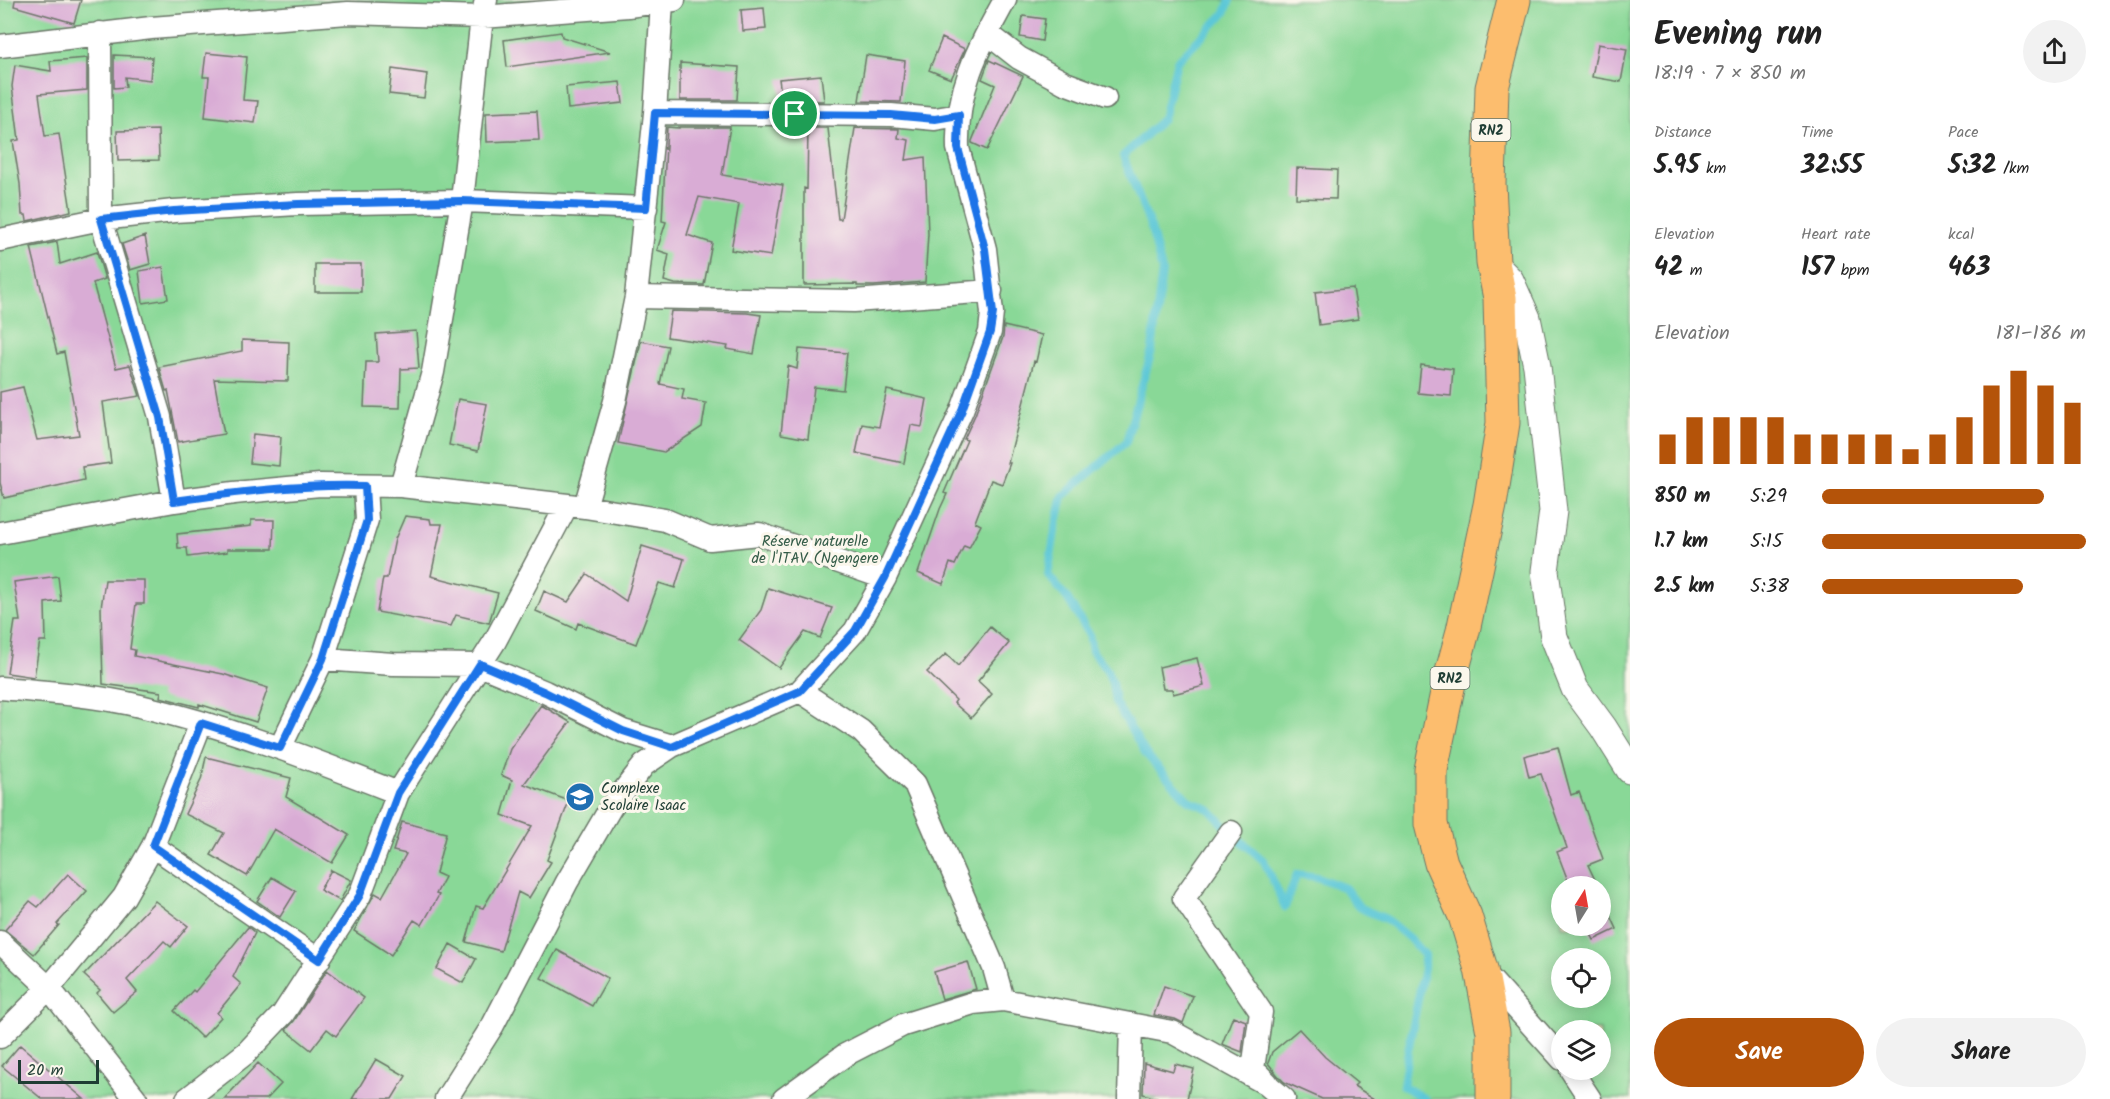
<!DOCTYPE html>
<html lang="en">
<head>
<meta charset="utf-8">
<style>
  :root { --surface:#fff; --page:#f2f2f2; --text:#222; --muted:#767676; --accent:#b45309 }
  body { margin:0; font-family:Kalam,sans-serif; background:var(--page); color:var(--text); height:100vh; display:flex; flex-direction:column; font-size:22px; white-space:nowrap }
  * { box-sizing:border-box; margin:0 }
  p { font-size:20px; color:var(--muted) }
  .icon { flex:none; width:33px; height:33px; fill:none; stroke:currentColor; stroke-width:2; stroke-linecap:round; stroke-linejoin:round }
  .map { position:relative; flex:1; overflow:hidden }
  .panel { display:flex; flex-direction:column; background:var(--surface); width:480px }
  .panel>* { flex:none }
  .needle { width:39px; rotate:11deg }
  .controls { position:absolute; left:1551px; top:876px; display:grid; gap:12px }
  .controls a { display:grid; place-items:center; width:60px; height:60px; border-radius:50%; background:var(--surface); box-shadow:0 3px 15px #0003; font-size:30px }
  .scale { position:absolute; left:18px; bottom:15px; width:81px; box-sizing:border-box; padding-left:6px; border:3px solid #1f3d34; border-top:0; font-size:16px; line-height:21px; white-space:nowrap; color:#1f3d34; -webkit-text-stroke:4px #fbf7ec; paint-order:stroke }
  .pin { position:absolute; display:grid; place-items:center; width:51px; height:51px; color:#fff; margin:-26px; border:3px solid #fff; border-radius:50%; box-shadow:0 2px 6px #0007 }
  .round { display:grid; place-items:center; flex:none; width:63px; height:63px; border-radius:32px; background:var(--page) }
  .headline { display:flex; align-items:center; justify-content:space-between; height:102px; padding:0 24px }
  h1 { font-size:33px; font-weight:700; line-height:45px }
  .figures { display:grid; grid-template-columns:repeat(3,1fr); gap:9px; height:102px; padding:6px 24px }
  .figures div { display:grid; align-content:center }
  .figures b { font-size:26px; font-weight:700 }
  .figures small { font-size:16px; font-weight:400 }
  .figures p { font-size:16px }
  .chart { height:168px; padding:12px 24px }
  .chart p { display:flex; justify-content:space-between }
  .chart svg { width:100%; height:108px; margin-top:6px; stroke:var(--accent); stroke-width:6 }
  .action { display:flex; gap:12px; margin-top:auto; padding:12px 24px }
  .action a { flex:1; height:69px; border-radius:36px; background:var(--accent); color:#fff; font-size:24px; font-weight:700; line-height:69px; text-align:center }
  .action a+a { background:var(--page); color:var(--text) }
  ul { padding:0 24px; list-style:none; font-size:20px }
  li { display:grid; grid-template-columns:96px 72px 1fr; align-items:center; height:45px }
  li i { height:15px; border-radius:8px; background:var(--accent) }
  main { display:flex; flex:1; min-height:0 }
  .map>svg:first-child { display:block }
  .green { fill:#89d897; stroke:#548a66; stroke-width:1.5; fill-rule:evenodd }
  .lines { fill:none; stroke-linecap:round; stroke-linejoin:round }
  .stream { stroke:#5dc8d7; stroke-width:8 }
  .building { fill:#d9acd5 }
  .minor-casing { stroke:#6a7667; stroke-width:25 }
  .tertiary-casing { stroke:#6a7667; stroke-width:29 }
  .trunk-casing { stroke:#6a7667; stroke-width:35 }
  .minor { stroke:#fff; stroke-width:22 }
  .tertiary { stroke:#fff; stroke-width:27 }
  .trunk { stroke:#fcbd6e; stroke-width:33 }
  .route-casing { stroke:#fff; stroke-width:12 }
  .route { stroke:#1a73e8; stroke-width:8 }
  .labels { text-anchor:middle; stroke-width:6; stroke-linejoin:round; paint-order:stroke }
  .shield { fill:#fbf7ec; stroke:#61756b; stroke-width:1.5 }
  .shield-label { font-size:14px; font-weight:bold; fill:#1f3d34 }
  .park-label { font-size:15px; fill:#345c48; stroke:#fbf7ec }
  .poi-label { font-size:15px; fill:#1f3d34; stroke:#fbf7ec; text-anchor:start }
</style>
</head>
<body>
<main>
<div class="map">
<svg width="1630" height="1099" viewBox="0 0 1630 1099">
  <rect width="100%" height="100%" fill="#fbf7ec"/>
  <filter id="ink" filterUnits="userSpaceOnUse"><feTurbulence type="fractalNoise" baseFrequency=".0167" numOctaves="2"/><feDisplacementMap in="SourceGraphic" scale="12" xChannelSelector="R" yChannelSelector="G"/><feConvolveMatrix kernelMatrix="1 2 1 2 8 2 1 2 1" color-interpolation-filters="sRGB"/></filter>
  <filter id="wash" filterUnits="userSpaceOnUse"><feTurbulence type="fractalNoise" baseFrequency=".008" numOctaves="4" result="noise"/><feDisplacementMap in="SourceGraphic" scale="24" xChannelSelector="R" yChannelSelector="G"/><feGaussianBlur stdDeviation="1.35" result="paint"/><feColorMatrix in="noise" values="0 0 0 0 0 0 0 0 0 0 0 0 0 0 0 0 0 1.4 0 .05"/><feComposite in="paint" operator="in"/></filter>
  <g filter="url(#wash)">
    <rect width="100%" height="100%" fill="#f5e1c5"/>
    <path class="green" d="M0,0H1630V1099H0ZM1562,886H1600V926H1562ZM1562,958H1600V998H1562ZM1562,1030H1600V1070H1562Z"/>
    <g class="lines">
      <path class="stream" d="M1230,0L1225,13L1177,61L1163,119L1123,156L1151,228L1162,271L1152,350L1126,442L1063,496L1055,531L1048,575L1067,598L1089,634L1092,651L1107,670L1112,683L1115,702L1146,754L1188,800L1209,809L1231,832L1264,861L1285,907L1297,874L1317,877L1345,888L1360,908L1386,919L1410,939L1424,955V968L1408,1051L1403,1086L1425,1099"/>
    </g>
    <g id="blocks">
      <path class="building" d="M15,0H81L74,23L14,6Z
        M764,8L766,29L743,31L741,10Z
        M1023,16L1045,19L1042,41L1020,37Z
        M561,32L562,37L610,52L507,67L504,40Z
        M942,38L965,49L951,79L929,70Z
        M1598,44L1627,49L1621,82L1592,77Z
        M206,53L247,57L243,100L258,101L255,123L205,117L209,77H203Z
        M114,55L152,57L150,80L125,77L126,87L114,88Z
        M866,55L905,61L901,102L859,101Z
        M87,58V90L39,94L45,136L59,134L71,211L27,221L26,215H22L20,184L13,141L19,140L12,86L15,65L51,71L50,61Z
        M989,60L1023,76L987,150L972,143V141L995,85L982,79Z
        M680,63L739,67L737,100H680Z
        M392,69L427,74L424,98L389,94Z
        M821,75L824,101H782L779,79Z
        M620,82L623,103L568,109L566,87Z
        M537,111L539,140L487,142L486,113Z
        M667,127L679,128V127H730L722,175L783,185L771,256L731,250L739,204L699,197L687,235L712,243L704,285L675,284L664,281L669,254L657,250L666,222L662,221Z
        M808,128H828L838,219H841L855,128L899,129L898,138L909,140L906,160L925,157L928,234L925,282L874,286H857V284L804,285V188L807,189Z
        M158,130L159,160L118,161L117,131Z
        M1297,168L1337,170L1336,199L1296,198Z
        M145,236L150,264L130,270L122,244Z
        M57,242L60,264L97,252L105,279L93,283L116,368L130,365L140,396L103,402L111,463L82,467L84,480L4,498L0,483V392L23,387L37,440L79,435L64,352L57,354L31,247Z
        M315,264H361V292H315Z
        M163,267L168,299L143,303L139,271Z
        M1353,288L1358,319L1319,325L1315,292Z
        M671,311L747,313L761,315L754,354L727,349L728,346L667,337Z
        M1004,326L1042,335L1036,362L1034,361L1008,463H1010L1002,484L991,480L975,522L981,525L969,548L964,546L955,565L950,563L943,584L918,573L940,509L947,494L944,493L967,440L964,439L975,415L1003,337Z
        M416,331L419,368L401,369L400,408L364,407L366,362H378L376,334Z
        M242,340L289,342L288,381L214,379L224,434L178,442L168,390L166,391L159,367L242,351Z
        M641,341L668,346L660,384L684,389L682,399L706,403L702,427L664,452L618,443Z
        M799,349L847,353L843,390L814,387L808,439L781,434L788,366L797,369Z
        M1421,365L1453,369L1451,396L1418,393Z
        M887,390L927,399L922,427L911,425L904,463L856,453L862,424L879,427Z
        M458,399L487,404L478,451L449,445Z
        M253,434L281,437L279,466L250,463Z
        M405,516L430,519L431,524H442L431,576L498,593L489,623L456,615L451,626L377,612L383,578H387L395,539Z
        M251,520H274L273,549H227V552L188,557L187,548H178L177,534L251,526Z
        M642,546L684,559L675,588L659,583L636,644L578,623L576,629L536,611L544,591L568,602L587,574L626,601Z
        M58,576L61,601L45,603L46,641H40L34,677L7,673L15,621H20L14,582Z
        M105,580H144V604H136L130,649L135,650L134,656L223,674L268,688L256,722L199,704V707L160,697L161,692L103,684L101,608Z
        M768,588L832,608L820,638L805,632L779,668L739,640L761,610Z
        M990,627L1009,643L978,681L992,694L971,718L954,703L956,700L927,672L946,654L958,666Z
        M1197,658L1204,686L1173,694L1172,689H1163L1159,667Z
        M541,705L570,722L524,784L569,801L547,860L551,862L529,898L518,892L501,951L466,942L476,906L483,908L532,826L502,815L512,780L501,775L510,749Z
        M1558,747L1571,795L1579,792L1603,859L1588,865L1598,886H1570L1557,852L1567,848L1541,774L1529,777L1524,756Z
        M206,757L291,778L286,797L349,835L332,863L274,829L247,876L211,855L224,833L185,814L201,780Z
        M402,822L446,833L436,873L445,877L436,894L439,895L422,925L414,920L391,955L354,931L375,893L382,897L406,854L393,851Z
        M331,870L351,880L340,901L320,890Z
        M68,874L87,891L57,924L59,925L34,954L5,930L30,901L38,907Z
        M272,877L296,891L280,917L257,901Z
        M1600,892L1617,929L1594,940L1587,926H1600Z
        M155,901L188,926L171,947L164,941L127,980L137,992L113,1012L97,993L100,990L84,975Z
        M248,927L255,933L233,977L241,984L217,1013L221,1017L202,1038L174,1011L193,990L195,992Z
        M450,944L476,959L463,983L437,969Z
        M557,950L608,978L592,1006L541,978Z
        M968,962L976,989L942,999L934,972Z
        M327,970L364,998L336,1036L327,1029L311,1050L286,1030L294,1021Z
        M1164,986L1193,996L1183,1023L1175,1019L1154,1015Z
        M1233,1016L1246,1021L1242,1052L1222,1044Z
        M1299,1029L1325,1057L1357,1083L1354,1086L1375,1099H1322L1284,1082L1279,1077L1268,1063L1272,1052Z
        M20,1045L84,1099H42L2,1066Z
        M376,1059L406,1076L392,1099H352Z
        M258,1063L281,1084L267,1099H224Z
        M1144,1063L1173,1071L1175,1064L1194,1069L1187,1099H1161L1143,1094Z"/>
    </g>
  </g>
  <g filter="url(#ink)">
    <use href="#blocks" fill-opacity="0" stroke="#6a7667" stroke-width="1.5"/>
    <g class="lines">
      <g class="minor-casing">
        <path id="minor" d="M100,33L101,219L160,417L174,501
          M987,33L1019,58L1065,83L1105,98
          M0,46L151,28L348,13L482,17L628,6L674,0
          M655,113L891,115L935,119L959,115
          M0,240L101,219L174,211L298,204L462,201L646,208
          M636,297L854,301L991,291
          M365,486L367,520L323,659L393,664L480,665L545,692L623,731L672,746
          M401,486L433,372L462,201L482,17L486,0
          M585,507L615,401L636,297L655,113L662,2
          M0,533L174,501L234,493L320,485L401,486L585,507L665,520L710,539L759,534L885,578
          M0,688C47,692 94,695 140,706C229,727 314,760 398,793L495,641L567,505
          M800,691L861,731L915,784L994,968L1003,1000
          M280,748L323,659
          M1231,832L1184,898L1261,1012L1253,1069L1267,1083
          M153,846L319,960
          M0,942L49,988L136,1099
          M1482,970L1562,1059
          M0,1037L49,988L124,897L153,846L201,723
          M1571,1070L1590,1099
          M187,1099L246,1053L283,1014L360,895L398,793
          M446,1099L493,1025L567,882L611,807L644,765L672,746L800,691L855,631L885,578L962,410L990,332L992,313L985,249L958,148C956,88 977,51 1005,0
          M784,1099L845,1055L903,1025L973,1003L1003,1000L1172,1032L1265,1083L1284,1099
          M1129,1099L1131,1024"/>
      </g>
      <g class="tertiary-casing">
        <path id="tertiary" d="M1495,265L1510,280L1527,318L1537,366L1553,511L1545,571L1554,637L1575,689L1603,727L1630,770"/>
      </g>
      <g class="trunk-casing">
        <path id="trunk" d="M1493,1099V1032L1481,969L1465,916L1441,863L1431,824V770L1449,683L1463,631L1490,505L1503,423L1500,298L1493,263L1489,184L1492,88L1514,0"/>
      </g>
      <use href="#minor" class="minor"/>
      <use href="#tertiary" class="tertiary"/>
      <use href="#trunk" class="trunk"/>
    </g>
  </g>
  <g class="lines" filter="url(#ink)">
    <g class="route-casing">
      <path id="route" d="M655,113L891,115L935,119L959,115L958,148L985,249L993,313L990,332L962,410L885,578L855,631L800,691L672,747L623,731L545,692L480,664L398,793L360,895L319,960L153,846L201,723L280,748L323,659L367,520L365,486C301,484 238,492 174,501L160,417L101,219L174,211L298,204L462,201L646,208Z"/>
    </g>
    <use href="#route" class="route"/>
  </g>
  <defs>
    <g id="school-disc" transform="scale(1.5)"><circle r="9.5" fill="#1f6fb2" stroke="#fbf7ec"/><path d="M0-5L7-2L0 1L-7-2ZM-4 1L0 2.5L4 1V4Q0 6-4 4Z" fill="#fff"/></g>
  </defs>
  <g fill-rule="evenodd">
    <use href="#school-disc" x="580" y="797"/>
  </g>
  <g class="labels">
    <g class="shield">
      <rect x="1471.5" y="119" width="39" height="22" rx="4.5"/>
      <rect x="1430.5" y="667" width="39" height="22" rx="4.5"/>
    </g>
    <g class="shield-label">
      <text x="1491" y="135">RN2</text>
      <text x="1450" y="683">RN2</text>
    </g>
    <g class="park-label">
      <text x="815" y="546">Réserve naturelle<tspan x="815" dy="17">de l'ITAV (Ngengere</tspan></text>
    </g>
    <g class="poi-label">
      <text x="601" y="793">Complexe<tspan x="601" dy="17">Scolaire Isaac</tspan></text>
    </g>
  </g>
</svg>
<div class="controls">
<a><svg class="needle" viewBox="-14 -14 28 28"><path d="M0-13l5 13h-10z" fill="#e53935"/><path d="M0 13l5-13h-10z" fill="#767676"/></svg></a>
<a><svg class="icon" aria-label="locate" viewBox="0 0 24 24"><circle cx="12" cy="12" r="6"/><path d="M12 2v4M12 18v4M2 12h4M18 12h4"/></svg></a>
<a><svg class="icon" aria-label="layers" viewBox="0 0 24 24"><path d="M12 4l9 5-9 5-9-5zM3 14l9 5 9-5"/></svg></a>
</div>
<div class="scale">20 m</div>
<div class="pin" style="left:795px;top:114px;background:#1e9e55"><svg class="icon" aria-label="arrive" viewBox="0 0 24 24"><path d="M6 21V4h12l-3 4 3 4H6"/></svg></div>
</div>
<section class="panel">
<div class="headline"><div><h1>Evening run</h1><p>18:19 · 7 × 850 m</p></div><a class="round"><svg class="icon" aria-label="share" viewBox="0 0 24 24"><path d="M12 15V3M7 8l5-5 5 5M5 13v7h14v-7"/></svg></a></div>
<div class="figures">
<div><p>Distance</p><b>5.95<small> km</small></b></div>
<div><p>Time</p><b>32:55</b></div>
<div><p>Pace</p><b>5:32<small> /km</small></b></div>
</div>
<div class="figures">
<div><p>Elevation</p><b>42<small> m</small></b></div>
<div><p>Heart rate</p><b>157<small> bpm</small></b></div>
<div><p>kcal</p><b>463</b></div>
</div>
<div class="chart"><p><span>Elevation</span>181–186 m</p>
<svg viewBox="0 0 160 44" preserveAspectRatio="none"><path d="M5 44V32M15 44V25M25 44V25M35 44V25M45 44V25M55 44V32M65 44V32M75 44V32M85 44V32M95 44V38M105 44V32M115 44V25M125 44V12M135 44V6M145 44V12M155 44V19"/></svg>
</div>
<ul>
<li><b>850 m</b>5:29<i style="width:84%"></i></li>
<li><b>1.7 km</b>5:15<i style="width:100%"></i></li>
<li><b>2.5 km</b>5:38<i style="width:76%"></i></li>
</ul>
<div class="action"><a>Save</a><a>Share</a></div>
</section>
</main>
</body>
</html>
